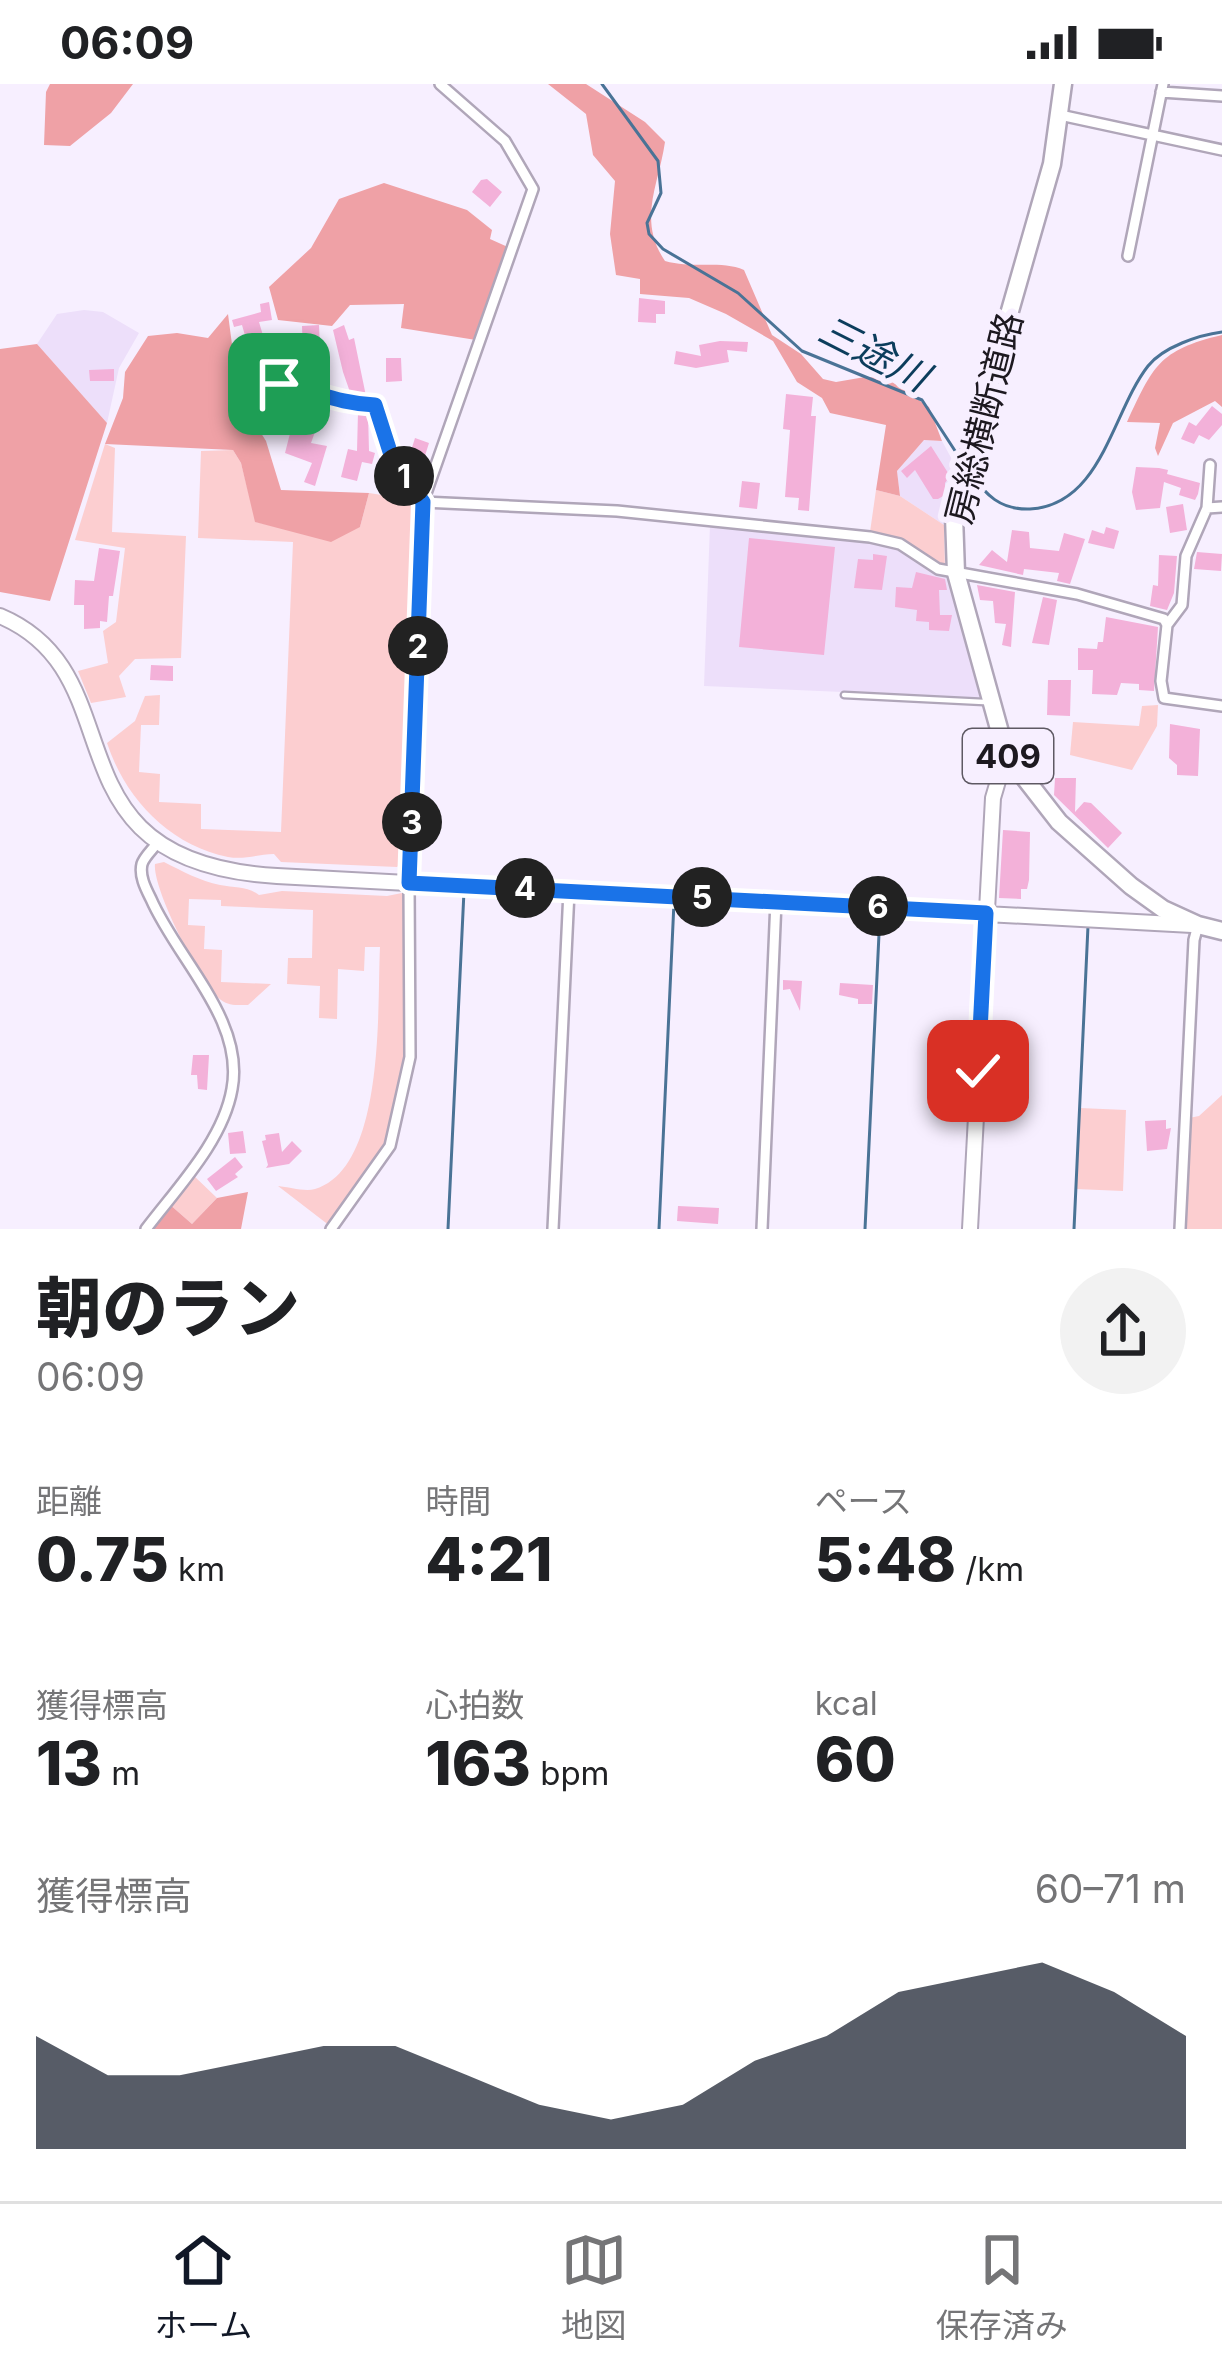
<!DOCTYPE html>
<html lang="ja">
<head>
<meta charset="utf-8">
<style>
  :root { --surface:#fff; --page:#f2f2f2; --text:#202124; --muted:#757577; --line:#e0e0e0; --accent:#111827 }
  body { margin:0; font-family:Inter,"Noto Sans JP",sans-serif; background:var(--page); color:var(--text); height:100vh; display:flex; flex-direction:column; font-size:45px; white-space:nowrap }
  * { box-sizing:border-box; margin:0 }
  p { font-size:39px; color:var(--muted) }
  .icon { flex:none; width:66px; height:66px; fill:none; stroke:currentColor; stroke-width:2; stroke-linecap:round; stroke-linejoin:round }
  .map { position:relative; height:1145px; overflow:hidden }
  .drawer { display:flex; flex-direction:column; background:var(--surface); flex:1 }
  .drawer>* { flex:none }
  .pin { position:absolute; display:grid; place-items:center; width:102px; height:102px; color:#fff; margin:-51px; border-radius:24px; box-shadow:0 6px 18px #0006 }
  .km { position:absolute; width:60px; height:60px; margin:-30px; border-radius:50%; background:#222; color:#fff; font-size:33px; line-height:60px; text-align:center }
  .round { display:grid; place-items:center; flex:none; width:126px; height:126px; border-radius:63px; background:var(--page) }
  .headline { display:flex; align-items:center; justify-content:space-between; height:204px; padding:0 36px }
  h1 { font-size:66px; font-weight:800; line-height:90px }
  .metrics { display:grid; grid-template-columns:repeat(3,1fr); gap:18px; height:204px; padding:12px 36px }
  .metrics div { display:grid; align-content:center }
  .metrics b { font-size:60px; font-weight:800 }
  .metrics small { font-size:33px; font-weight:400 }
  .metrics p { font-size:33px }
  .chart { height:336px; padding:24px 36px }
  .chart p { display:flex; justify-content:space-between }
  .chart svg { width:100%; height:216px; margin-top:12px; fill:var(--accent); opacity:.7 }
  .status { display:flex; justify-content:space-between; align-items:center; height:84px; padding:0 60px; background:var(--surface); direction:ltr }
  .status svg { height:33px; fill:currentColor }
  .tabs { display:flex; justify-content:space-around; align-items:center; height:168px; border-top:3px solid var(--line); background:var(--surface); font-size:33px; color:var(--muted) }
  .tabs a { display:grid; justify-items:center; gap:6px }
  .tabs .selected { color:var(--accent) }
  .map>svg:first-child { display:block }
  .built { fill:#eddffa }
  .green { fill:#fcced0 }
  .forest { fill:#efa1a6 }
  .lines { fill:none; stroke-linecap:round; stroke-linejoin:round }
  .stream { stroke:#4a7396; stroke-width:3 }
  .building { fill:#f3b1d9 }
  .lane-casing { stroke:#b0a6b9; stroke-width:9 }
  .street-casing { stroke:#b0a6b9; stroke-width:14 }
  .secondary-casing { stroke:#b0a6b9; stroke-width:18 }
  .highway-casing { stroke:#b0a6b9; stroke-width:21 }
  .lane { stroke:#fff; stroke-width:4.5 }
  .street { stroke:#fff; stroke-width:9 }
  .secondary { stroke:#fff; stroke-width:14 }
  .highway { stroke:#fff; stroke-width:16 }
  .route-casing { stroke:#fff; stroke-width:24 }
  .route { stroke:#1a73e8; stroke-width:15 }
  .labels { text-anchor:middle; stroke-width:12; stroke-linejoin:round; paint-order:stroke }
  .shield { fill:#f7efff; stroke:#5e5963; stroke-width:3 }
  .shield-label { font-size:33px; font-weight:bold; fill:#1d1920 }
  .street-label { font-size:36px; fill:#1d1920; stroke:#f7efff }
  .water-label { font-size:39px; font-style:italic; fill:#0c3d5c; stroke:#f7efff }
</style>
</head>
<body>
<div class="status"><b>06:09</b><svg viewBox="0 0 49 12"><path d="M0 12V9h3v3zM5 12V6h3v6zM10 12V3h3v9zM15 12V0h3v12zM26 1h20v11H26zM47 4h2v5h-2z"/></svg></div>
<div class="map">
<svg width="1222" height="1145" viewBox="0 0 1222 1145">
  <rect width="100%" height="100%" fill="#f7efff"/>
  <path class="built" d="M84,226L103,228L139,249L119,284L107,339L37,260L57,230Z
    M924,356L942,357L955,381L944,441L900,412L897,387Z
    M710,441L892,461L949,495L980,614L704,602Z"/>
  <path class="green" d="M105,360L115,364L112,448L186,452L181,574L135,575L119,592L126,613L91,619L78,587L108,579L103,547L116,538L125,464L75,456Z
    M233,366L241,379L256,438L294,447L360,443L369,409L420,417L407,774L397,783L281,778L274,770C258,770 245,776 228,773C169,761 125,714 107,659L135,637L145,612L160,611L159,641H141L139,688L160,690L159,718L201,720V745L281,748L293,458L198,454L201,367Z
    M876,406L900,412L944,441L945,485L870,448Z
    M1158,621L1157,642L1132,686L1070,671L1073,638L1139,642L1142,622Z
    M164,778C182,787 200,797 220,801C235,804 247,802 259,811L282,807L387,812L407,808V975L385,1063L330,1142L278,1102C289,1103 305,1108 315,1105C386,1084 377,921 380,863H365L364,887L338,885L337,935L319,934L320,902L287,900L288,874H312L313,826L221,822V816L189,815L188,841L205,842L204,865L222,866L221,898L271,900L248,921C237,921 229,922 221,916C201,901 152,804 155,780Z
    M1222,1011V1145H1183L1189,1034L1199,1032Z
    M1080,1024L1126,1026L1123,1107L1076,1105Z
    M192,1090L217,1114L192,1140L168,1119Z"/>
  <path class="forest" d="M50,0H133L111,29L70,62L44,61L46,8Z
    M548,0H586L645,38L665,58C659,100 637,136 665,177C693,185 722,176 744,186L772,251L801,270L823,295L836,298L865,293L886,294L929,323L942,357L924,356L897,387L900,412L876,406L886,341L830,329L822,314L797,298L773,257L726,230L689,214L640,210V195L616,191L610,150L615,97L593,71L586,30Z
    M384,99L467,126L492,146L490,155L512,165L476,256L401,244L404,220L350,221L332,242L278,236L269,203L311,164L339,115Z
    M228,230L239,314L266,357L281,406L369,409L360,443L331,458L255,438L241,379L233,366L105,360L123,314L125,288L148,252L177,249L208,254Z
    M1222,251V323L1215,317L1173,339L1158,372L1155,364L1160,339L1127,338C1153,283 1158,266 1222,251Z
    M37,260L107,339L50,517L0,508V265Z
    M248,1108L241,1145H150L168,1119L192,1140L217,1114Z"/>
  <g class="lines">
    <path class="stream" d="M602,0L658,77L661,109L647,139L649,150L663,165L738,209L802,267L922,316L961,376
      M970,389C986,411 1000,426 1030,425C1102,421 1112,328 1148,282C1163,263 1199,251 1222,248
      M448,1145L464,807
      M659,1145L674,818
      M865,1145L880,829
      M1074,1145L1088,842"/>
  </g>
  <path class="building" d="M487,95L502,108L490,123L472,108L481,96Z
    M639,214L665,217V230H656V239L638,238Z
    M269,218L272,236L259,238L265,258L248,262L242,241L234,243L232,236L261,228L260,220Z
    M319,241L321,292L304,293L302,242Z
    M344,241L349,256L354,254L366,312L351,311L343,288L333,246Z
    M720,257L748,258L747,268L727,266L729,278L696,284L674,280L676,267L701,272L699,261Z
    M269,258L274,278L286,282L283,293L264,288L257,261Z
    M386,274H401L402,297L386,298Z
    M114,285V297H90L89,286Z
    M280,307L334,321L313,328H322L311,359L327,362L315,402L304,398L312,379L285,369L295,330L272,326Z
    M786,310L813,313L811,332H816L809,427L798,426L799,414L785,413L790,346L783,345Z
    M1212,322L1222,330V341L1209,356L1199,351L1194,360L1181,355L1189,338L1196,342Z
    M358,328L368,329L369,367L375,369L372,380L362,378L357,397L341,393L348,365L357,367Z
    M415,354L429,359L423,378L409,373Z
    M931,362L950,392L945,399V411L938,415H933L915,386L907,394L901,387Z
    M1136,383L1159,384L1168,386L1167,390L1200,399L1198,410L1195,416L1179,411L1181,404L1164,398L1160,424L1136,426L1132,408Z
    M742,397L760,399L757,425L739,423Z
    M1183,420L1187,446L1170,449L1166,423Z
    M1106,443L1119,447L1114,465L1088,459L1092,446L1104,450Z
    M1012,446L1029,448L1030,464L1059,467L1064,449L1085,455L1070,500L1057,497L1059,489L1024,485L1023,491L979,481L992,466L1007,478Z
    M749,454L835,463L824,571L739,563Z
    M99,464L120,467L113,512H109L107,538L100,537V544L84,545V521H74L75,496L94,497Z
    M1197,468L1222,470L1221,487L1194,485Z
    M873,470L887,472L882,506L854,504L858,475L873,476Z
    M1159,471L1177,472L1174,509L1167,526L1150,522L1153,501L1158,502Z
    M916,488L945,495L947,506H939L940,531H952L949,547L929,546V538L916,537L917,526L895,523L896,503L912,504Z
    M977,501L1015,508L1011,563L1002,561L1006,540L995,539L993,517L980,516Z
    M1043,513L1057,516L1049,561L1032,559Z
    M1106,533L1158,543L1154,607L1139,606V600L1121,599L1117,611L1092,610L1093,586H1078V564L1097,565L1098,558H1103Z
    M151,581L173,582V597L150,596Z
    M1048,596H1071L1070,632L1047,631Z
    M1170,640L1200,645L1198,692L1177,691V681L1169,674Z
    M1055,694H1076L1075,728L1084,718L1091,719L1122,749L1108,764L1054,711Z
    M1003,746L1030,748L1029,796L1027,805H1021V815L999,814Z
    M783,896L802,897L800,927L790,905L783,906Z
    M840,899L873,901L872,920H858V915L839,911Z
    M193,971H209L207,1006L198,1005L197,991H191Z
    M1166,1036V1045L1171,1044L1167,1065L1147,1067L1145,1037Z
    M243,1047L246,1069L230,1070L228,1049Z
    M279,1049L282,1068L292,1057L302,1067L289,1080L266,1084L268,1081L262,1057L266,1056L265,1051Z
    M235,1073L243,1083L235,1090L238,1093L216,1107L207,1095Z
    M678,1122L719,1124L718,1140L677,1137Z"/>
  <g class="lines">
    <g class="lane-casing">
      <path id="lane" d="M270,298C308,305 336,319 375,321L393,377L423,418
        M844,611L984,618"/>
    </g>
    <g class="street-casing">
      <path id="street" d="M1161,8L1222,12
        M1060,31L1222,66
        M1128,172L1163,0
        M423,418L617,427L870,453L900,460L938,485L1077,510L1164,535L1167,541L1161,597L1164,614L1222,622
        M1207,424L1210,381
        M1167,541L1182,521L1186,472L1207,424L1222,423
        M146,1145C177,1104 223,1057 232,1005C245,936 177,875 151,815C146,805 139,792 142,780C144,773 153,765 158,758
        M331,1145L390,1062L410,973L409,799L423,418L533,105L505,57L440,0
        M553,1145L569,807
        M762,1145L776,817
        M1180,1145L1194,856L1198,841"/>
    </g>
    <g class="secondary-casing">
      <path id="secondary" d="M0,532C142,592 37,778 277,792L1192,841
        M970,1145L993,714L1006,670"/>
    </g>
    <g class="highway-casing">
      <path id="highway" d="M1063,0L1052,80L961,398L954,432L956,489L1006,670L1059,738L1131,802L1163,825L1198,841L1222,847"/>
    </g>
    <use href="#lane" class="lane"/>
    <use href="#street" class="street"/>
    <use href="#secondary" class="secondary"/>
    <use href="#highway" class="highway"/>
  </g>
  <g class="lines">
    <g class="route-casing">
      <path id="route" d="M279,300C316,307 336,319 375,321L393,377L423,418L409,799L986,829L978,987"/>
    </g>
    <use href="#route" class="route"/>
  </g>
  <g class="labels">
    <rect class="shield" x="963" y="645" width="90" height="54" rx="9"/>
    <g class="shield-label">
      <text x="1008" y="684">409</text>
    </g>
    <g class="street-label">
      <text transform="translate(984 334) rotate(-76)" y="13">房総横断道路</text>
    </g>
    <g class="water-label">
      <text transform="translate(874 269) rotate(27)" y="14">三途川</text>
    </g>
  </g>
</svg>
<div class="pin" style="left:279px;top:300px;background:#1e9e55"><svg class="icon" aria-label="arrive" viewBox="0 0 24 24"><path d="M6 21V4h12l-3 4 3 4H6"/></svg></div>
<div class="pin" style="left:978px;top:987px;background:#d93025"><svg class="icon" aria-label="check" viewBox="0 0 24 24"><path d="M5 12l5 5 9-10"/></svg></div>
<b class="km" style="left:404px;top:392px">1</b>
<b class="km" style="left:418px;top:562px">2</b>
<b class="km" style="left:412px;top:738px">3</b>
<b class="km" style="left:525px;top:804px">4</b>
<b class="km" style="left:702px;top:813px">5</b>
<b class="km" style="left:878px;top:822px">6</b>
</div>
<section class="drawer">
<div class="headline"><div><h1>朝のラン</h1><p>06:09</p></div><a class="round"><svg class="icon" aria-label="share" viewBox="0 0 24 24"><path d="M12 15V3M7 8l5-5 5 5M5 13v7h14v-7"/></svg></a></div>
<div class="metrics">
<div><p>距離</p><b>0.75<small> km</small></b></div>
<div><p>時間</p><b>4:21</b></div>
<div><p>ペース</p><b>5:48<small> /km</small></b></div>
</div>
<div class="metrics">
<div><p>獲得標高</p><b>13<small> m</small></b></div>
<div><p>心拍数</p><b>163<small> bpm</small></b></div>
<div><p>kcal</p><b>60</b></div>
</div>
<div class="chart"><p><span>獲得標高</span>60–71 m</p>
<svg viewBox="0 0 160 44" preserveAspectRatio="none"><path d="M0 44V21L10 29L20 29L30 26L40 23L50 23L60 29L70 35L80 38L90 35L100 26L110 21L120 12L130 9L140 6L150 12L160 21V44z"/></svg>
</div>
</section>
<nav class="tabs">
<a class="selected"><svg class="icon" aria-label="home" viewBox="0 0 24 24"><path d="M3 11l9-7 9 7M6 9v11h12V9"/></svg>ホーム</a>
<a><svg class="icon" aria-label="map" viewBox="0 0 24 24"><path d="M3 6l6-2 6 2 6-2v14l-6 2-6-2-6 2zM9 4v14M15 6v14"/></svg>地図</a>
<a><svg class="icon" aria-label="saved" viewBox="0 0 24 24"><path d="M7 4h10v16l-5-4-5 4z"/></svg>保存済み</a>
</nav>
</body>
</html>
